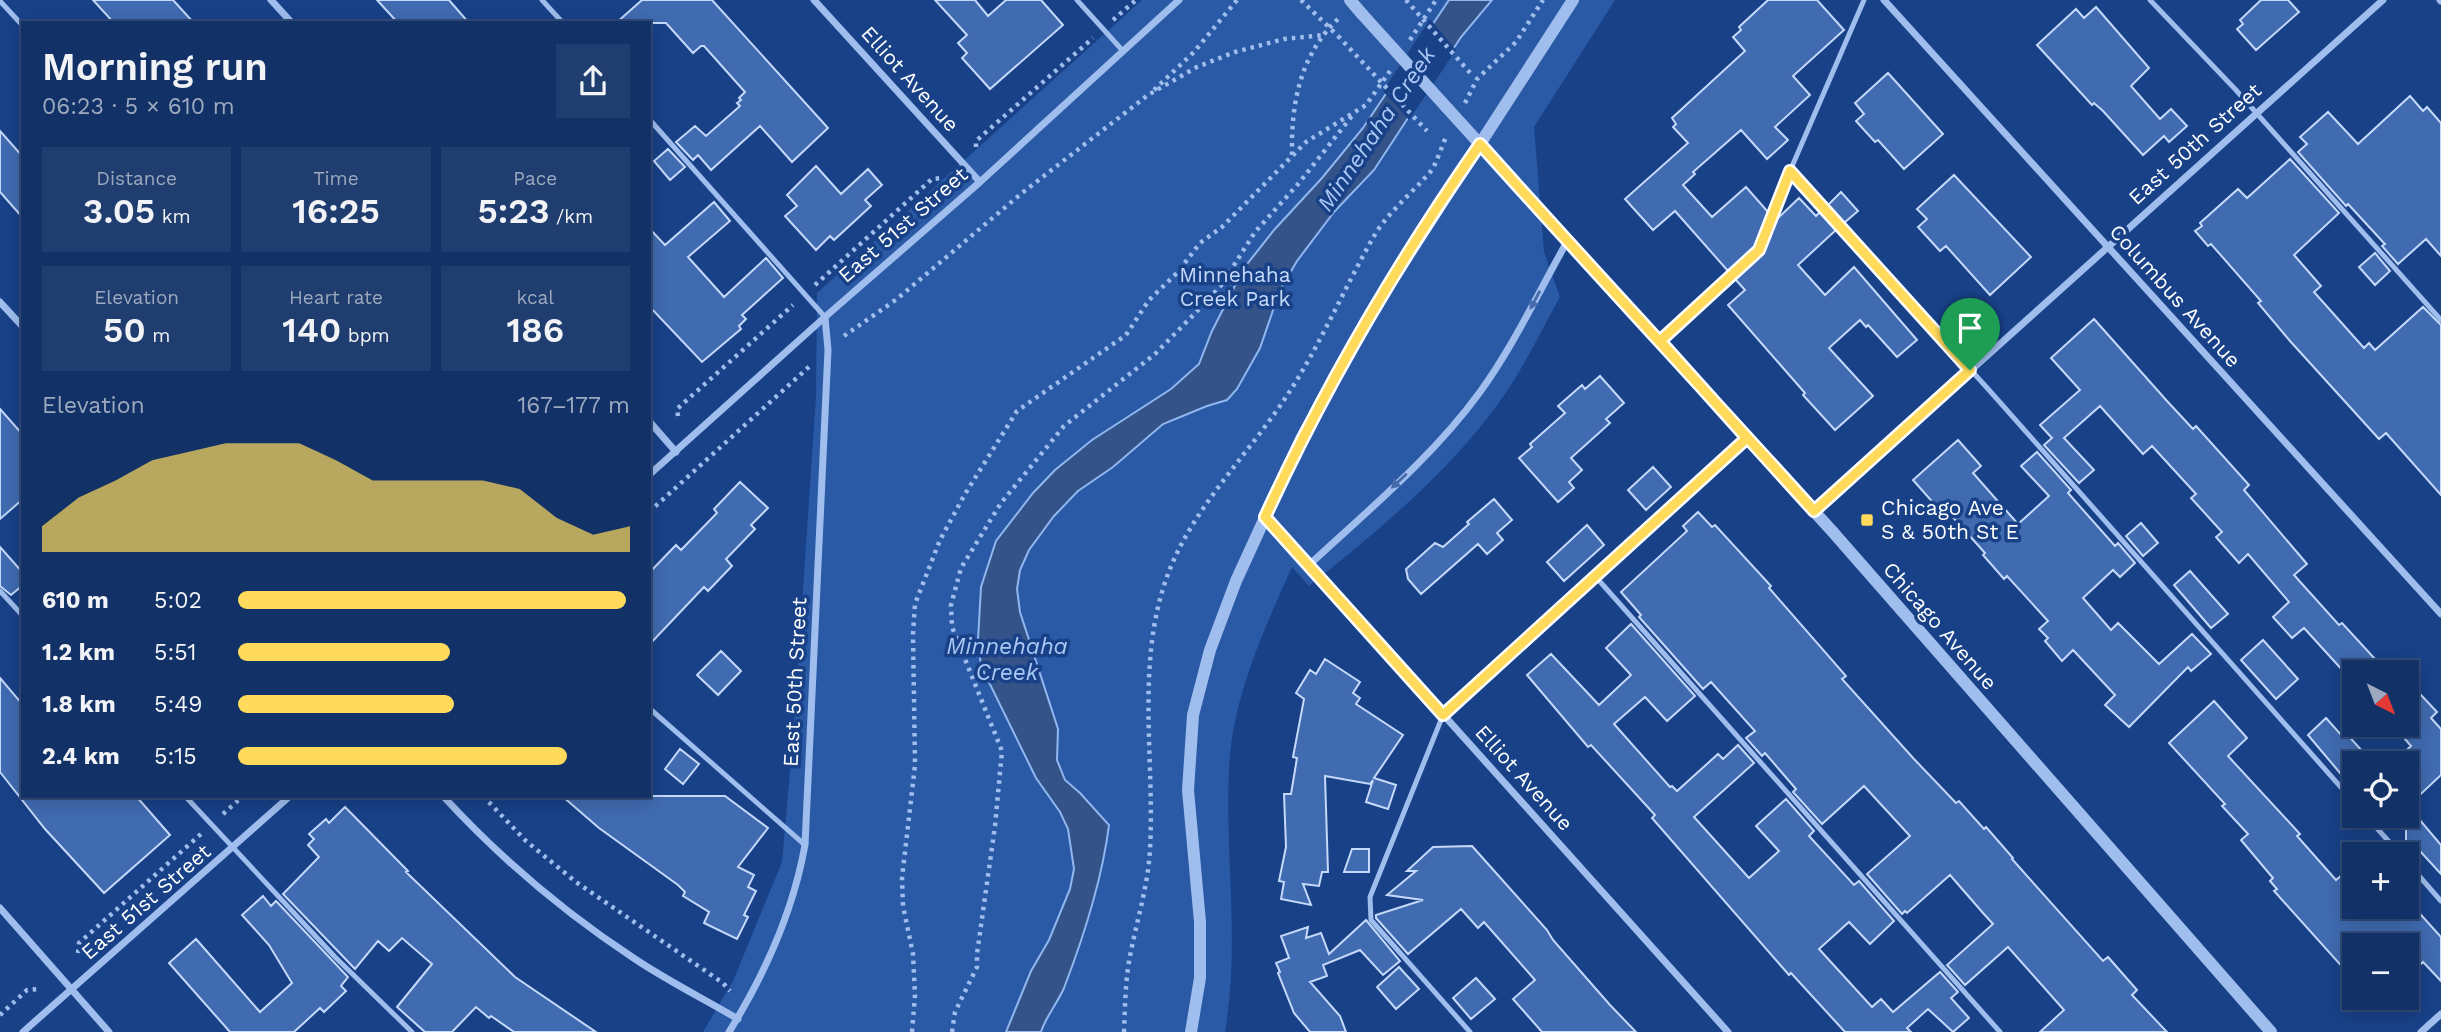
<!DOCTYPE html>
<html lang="en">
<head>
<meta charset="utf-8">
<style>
  :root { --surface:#123166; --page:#1f3d6f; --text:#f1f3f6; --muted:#9ca9bf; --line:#314c7a; --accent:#ffda5b }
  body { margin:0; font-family:"Work Sans",sans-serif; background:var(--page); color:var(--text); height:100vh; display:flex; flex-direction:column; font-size:26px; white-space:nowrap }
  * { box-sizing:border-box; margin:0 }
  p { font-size:23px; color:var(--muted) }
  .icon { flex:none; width:38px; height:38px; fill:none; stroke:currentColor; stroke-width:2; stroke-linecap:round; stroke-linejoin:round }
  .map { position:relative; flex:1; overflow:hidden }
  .details { position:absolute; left:21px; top:21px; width:630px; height:777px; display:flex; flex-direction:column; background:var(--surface); border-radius:0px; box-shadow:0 4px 18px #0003,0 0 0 2px var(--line) }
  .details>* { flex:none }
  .needle { width:46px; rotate:138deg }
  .fabs { position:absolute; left:2342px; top:660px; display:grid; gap:14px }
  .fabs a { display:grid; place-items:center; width:77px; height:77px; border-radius:0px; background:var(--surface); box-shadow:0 4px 18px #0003,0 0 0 2px var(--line); font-size:35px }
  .pin { position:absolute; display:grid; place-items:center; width:60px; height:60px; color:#fff; margin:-72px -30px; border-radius:50% 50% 50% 0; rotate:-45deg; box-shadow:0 0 7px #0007 }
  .pin .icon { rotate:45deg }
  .round { display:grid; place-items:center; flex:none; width:74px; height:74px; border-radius:0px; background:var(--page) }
  .summary { display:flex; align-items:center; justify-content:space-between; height:119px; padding:0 21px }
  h1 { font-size:38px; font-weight:600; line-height:52px }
  .figures { display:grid; grid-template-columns:repeat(3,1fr); gap:10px; height:119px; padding:7px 21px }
  .figures div { display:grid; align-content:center; border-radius:0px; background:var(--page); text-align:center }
  .figures b { font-size:35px; font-weight:600 }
  .figures small { font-size:19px; font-weight:400 }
  .figures p { font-size:19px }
  .chart { height:196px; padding:14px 21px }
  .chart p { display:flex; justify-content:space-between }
  .chart svg { width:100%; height:126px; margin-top:7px; fill:var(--accent); opacity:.7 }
  ul { padding:0 21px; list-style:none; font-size:23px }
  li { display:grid; grid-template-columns:112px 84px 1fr; align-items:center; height:52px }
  li i { height:18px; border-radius:9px; background:var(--accent) }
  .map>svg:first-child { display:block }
  .green { fill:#2a5aa6 }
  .water { fill:#345388; stroke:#91b7f0; stroke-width:2 }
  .pier { fill:#184188 }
  .building { fill:#406bb1; stroke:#c5d9fa; stroke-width:2 }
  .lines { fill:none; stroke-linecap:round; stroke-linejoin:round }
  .path { stroke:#9fbded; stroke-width:4.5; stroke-dasharray:3.5 5; stroke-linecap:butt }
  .service { stroke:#9fbded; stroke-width:5 }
  .minor { stroke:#9fbded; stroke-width:7 }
  .tertiary { stroke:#9fbded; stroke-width:12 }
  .path-bridge { stroke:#9fbded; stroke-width:4.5; stroke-dasharray:3.5 5; stroke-linecap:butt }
  .tertiary-bridge { stroke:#9fbded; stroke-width:12 }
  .oneway { fill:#476cab }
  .route-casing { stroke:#fff; stroke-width:14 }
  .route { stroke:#ffda5b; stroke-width:9 }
  .poi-dot { fill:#ffda5b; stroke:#184188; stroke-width:2.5 }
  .labels { text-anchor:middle; stroke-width:7; stroke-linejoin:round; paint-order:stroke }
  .street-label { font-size:21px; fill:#fff; stroke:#184188 }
  .park-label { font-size:21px; fill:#c5d9fa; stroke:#184188 }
  .poi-label { font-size:21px; fill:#fff; stroke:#184188; text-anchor:start }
  .water-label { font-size:23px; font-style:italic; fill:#abc8f5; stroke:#184188 }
</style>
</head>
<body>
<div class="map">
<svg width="2441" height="1032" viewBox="0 0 2441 1032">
  <rect width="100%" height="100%" fill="#184188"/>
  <path class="green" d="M1142,0H1615L1534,127L1544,252L1560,297C1540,333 1522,371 1498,404C1446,475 1378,531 1309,586L1292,567C1263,632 1232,698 1229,770C1225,857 1240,945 1225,1032H703L733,981L782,862L793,737L816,397L817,293Z"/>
  <path class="water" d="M1449,0H1492L1461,37L1374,170L1334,212L1297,261L1280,290L1260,348L1237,389L1227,400L1207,406L1163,424L1113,467L1078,491L1054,516L1029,550L1020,570L1017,589L1020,612L1058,729L1057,760L1065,780L1080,793L1109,825C1102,881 1084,936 1064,988C1057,1004 1046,1016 1041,1032H1006L1031,971L1049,940L1070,889L1074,869L1068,829L1060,812L1036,778L981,666L978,640L981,587L996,541L1033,493L1055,470L1092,440L1171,389L1199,364L1212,331L1244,268L1274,230L1322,178L1363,128Z"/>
  <path class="pier" d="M1430,19L1456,50L1409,120L1383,91Z"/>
  <path class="building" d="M93,0H173L194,23H114Z
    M377,0H449L469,23H398Z
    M642,0H712L828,128L792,162L760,126L711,170L698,155L693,160L676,142L695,126L706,136L740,106L737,103L741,100L739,98L745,92L704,46H701L693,53L666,23H616Z
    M935,0H975L988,16L1006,0H1041L1063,25L990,89L962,58L967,53L958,43L967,35Z
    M1768,0H1817L1844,30L1793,76L1810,95L1775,127L1788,140L1767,159L1741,130L1693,172L1695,174L1683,185L1712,217L1746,187L1768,212L1755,247L1728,271L1675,211L1653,230L1625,199L1688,143L1673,127L1676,124L1672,118L1745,51L1733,37L1741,30L1739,27Z
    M2261,0H2288L2299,12L2256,50L2237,29L2243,24L2240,20Z
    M2096,7L2149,68L2131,86L2160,119L2171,109L2187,126L2169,142L2164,136L2143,155L2103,111L2094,103L2092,105L2037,45L2076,9L2084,18Z
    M1888,73L1943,134L1904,169L1878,140L1875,142L1856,121L1864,114L1855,103Z
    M2410,96L2423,111L2427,107L2441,123V256L2426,239L2398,264L2382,246L2385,244L2383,242L2348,204L2346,206L2298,152L2307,144L2300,137L2328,112L2358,144Z
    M0,131L23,157V218L0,192Z
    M668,149L685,167L670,180L654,161Z
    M2290,159L2339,213L2294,255L2321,286L2314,292L2364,348L2369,343L2375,350L2423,307L2441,325V495L2386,433L2379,439L2290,341L2258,303L2261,301L2211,244L2208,246L2195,231L2202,226L2200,223L2238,189L2247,198Z
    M816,166L841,194L868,169L882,185L865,200L871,206L834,240L830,236L816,250L785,216L797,206L787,195Z
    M1954,175L2031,257L1990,295L1946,246L1940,251L1918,227L1927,219L1917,209Z
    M1841,192L1858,211L1844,223L1828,205Z
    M1799,198L1816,216L1820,212L1836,230L1798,265L1825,295L1854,267L1917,340L1897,357L1868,325L1866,327L1860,320L1829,348L1873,396L1835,430L1803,395L1805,393L1728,305L1745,290L1735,279L1763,253L1777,219Z
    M714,202L730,221L688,257L724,297L766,258L783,278L742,315L746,319L739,326L741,329L702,362L649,306V228L665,245Z
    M2375,253L2390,271L2375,285L2359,267Z
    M2094,319L2167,401L2193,429L2196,426L2249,485L2244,490L2307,564L2294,575L2339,625L2342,623L2387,672H2344L2304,628L2292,638L2273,617L2289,602L2248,554L2239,563L2216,537L2222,532L2191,498L2196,494L2152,446L2143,454L2100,406L2064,438L2094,470L2079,483L2044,445L2052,438L2040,425L2080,390L2051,358Z
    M1600,376L1624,403L1606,419L1610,423L1571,458L1582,470L1569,482L1574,488L1558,502L1519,458L1532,447L1530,444L1565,413L1558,406L1582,385L1585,389Z
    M0,409L23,435V499L0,519Z
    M1958,440L1981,466L1973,473L2018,524L2049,496L2021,466L2037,452L2071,490L2068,493L2115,546L2118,543L2135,563L2120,577L2113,570L2083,598L2111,630L2118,623L2159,664L2192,634L2211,654L2191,671L2188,667L2129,727L2105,705L2115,695L2073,650L2062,661L2045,641L2048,638L2039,629L2048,621L2007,576L2004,579L1983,555L1985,553L1940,503L1936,506L1913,480Z
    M1653,467L1671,487L1646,510L1628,490Z
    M740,482L768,508L751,525L755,529L726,559L732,566L708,591L704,587L649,645V573L676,545L681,550L717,513L714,509Z
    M1494,499L1512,520L1497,533L1503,540L1487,554L1478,544L1421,594L1408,579L1406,569L1435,543L1443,547L1469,524L1467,522Z
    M1698,512L1712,527L1715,525L1771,586L1769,588L1846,676L1842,679L1914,759L1956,803L1959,801L1984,829L1986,827L2013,858L2012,859L2103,961L2108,957L2137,990L2132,995L2167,1032H2040L2064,1010L2008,947L1965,985L1947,965L1993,924L1983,913L1950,875L1907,913L1905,911L1902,914L1867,874L1910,836L1864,786L1822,824L1793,792L1796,789L1765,753L1762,756L1746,738L1755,731L1711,682L1703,689L1639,617L1641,615L1621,592L1687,531L1683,526Z
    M2141,523L2158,543L2143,556L2126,536Z
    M1587,525L1604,545L1564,581L1547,562Z
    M0,547L23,573V585L11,595L0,586Z
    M2190,571L2228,614L2211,628L2174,585Z
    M1631,624L1695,696L1667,721L1645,697L1614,724L1670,787L1672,786L1677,791L1718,754L1723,759L1738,745L1754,763L1694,817L1749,878L1779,851L1756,826L1786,799L1814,831L1809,836L1854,885L1859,881L1894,921L1870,944L1849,922L1819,949L1872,1007L1881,999L1893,1012L1940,972L1958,992L1951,998L1969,1018L1953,1032L1928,1009L1907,1028L1911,1032H1845L1791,973L1789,975L1652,818L1655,815L1591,745L1588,747L1527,675L1551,654L1599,705L1631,675L1606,648Z
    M2263,640L2298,679L2276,699L2241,660Z
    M721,651L741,671L718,695L697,675Z
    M1325,659L1360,682L1353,693L1360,698L1356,704L1403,735L1374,778L1396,785L1388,809L1366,802L1373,780L1370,784L1325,776L1328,872H1322L1319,886L1303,884L1311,905L1281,899L1284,882L1279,881L1286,847L1284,794H1291L1297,758L1293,757L1304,699L1296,693L1310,670L1316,674Z
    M0,678L23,705V796H136L170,835L104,893L45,829L0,772Z
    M2406,679L2437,712L2431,718L2441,729V775L2408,806L2441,845V874L2419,850L2410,858L2406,856V763H2400L2396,760L2411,746L2392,724H2406Z
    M2214,701L2247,738L2228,756L2300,834L2297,836L2336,880L2342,875L2354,888V906H2413L2441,937V981L2423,962L2406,977V945H2354V980L2274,891L2277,889L2270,881L2273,878L2241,840L2248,834L2222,806L2225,804L2169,743Z
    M2326,718L2342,736L2346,733L2363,752L2340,773L2308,735Z
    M680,749L699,764L683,784L665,769Z
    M562,796H725L768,828L738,867L754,875L748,887L756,891L744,915L748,917L737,939L704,923L709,912L683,896L685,892L678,885L599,828Z
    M345,807L408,871L406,872L515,977L596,1032H514L491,1016L489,1018L476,1007L452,1032H425L397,1007L432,964L402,938L389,951L378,941L355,969L283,894L319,857L308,845L314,839L309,834L326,819L329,823Z
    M1472,846L1547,930L1553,940L1610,1005L1636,1032H1542L1513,999L1535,980L1484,922L1478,928L1461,909L1408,954L1376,918V915L1423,900L1387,895L1416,871H1407L1433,847Z
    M1352,849H1369V872H1344Z
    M263,896L271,906L276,901L348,977L341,986L346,991L324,1012L320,1008L294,1032H230L169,963L196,939L260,1012L292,983L269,945L242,915Z
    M1366,920L1400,961L1383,975L1360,950L1323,965L1327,976L1310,982L1340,1016L1346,1032H1310L1294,1013L1278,973L1280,972L1276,963L1289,958L1281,936L1308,927L1306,938L1321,933L1329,954Z
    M1399,967L1419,989L1396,1009L1377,987Z
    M1476,978L1495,999L1471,1019L1453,998Z"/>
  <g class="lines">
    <path class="path" d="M1301,0L1338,36
      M1113,20L1136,0
      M1410,40L1436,0
      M1154,90L1194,52L1237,0
      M1465,103L1477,79L1516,42L1543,0
      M976,147V141L1093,38
      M1292,155C1291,103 1300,54 1340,17
      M815,285L932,179L942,178
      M844,336L897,299L1022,193L1148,95L1197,67L1235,52L1284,39L1324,35
      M678,416L677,409L793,305
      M649,512L811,365
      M483,796L526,841L576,882L723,983L730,991
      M223,814L243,796
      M78,953L79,943L201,834
      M0,1015L27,990L39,989
      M912,1032L915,995L913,954L903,906L902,878L915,765L913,634L915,604L940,540L965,494L1017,411L1126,335L1149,300L1177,273L1200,243L1222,227L1306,142L1366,105L1390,71
      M952,1032L955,1012L977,967V954L995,826L1002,751L952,627L951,605L961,568L1001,503L1064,426L1155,354L1210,298L1222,284L1255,232L1299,183L1352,116
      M1124,1032C1125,1011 1125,989 1128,968C1134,928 1148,890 1150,849C1155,758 1135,662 1168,574C1193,507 1249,454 1288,394C1322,342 1346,284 1377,231C1393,208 1413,192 1431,171C1436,165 1442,145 1447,135"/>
    <path class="service" d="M542,0L563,23
      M1077,0L1123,51
      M2150,0L2235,89L2441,320
      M0,1L23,26
      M649,119L825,317
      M1790,171L1864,0
      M1661,340L1759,250L1790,171L1989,390L2354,802
      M1595,576L2000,1032
      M0,591L23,616
      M649,708L805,845
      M185,796L335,957L412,1032
      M2366,816L2400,854
      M2406,861L2441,901
      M1470,1032L1371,920L1370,897L1443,715L1747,438"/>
    <path class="minor" d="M271,0L292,23
      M814,0L980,182
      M1884,0L2441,614
      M2440,0L2441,1
      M0,302L23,327
      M649,421L676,452
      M649,475L825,317L980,182L1179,0
      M1814,511L2383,0
      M1266,517L1728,1032
      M1308,566C1367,511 1432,458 1480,392C1514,345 1539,291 1568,240
      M443,796C500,858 565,913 635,959C668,981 704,999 738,1019
      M0,908L109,1032
      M23,1032L290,796
      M729,1032C765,974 793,912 805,845L828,350L825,317
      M2421,1032L2441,1014"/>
    <path class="tertiary" d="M1350,0L1362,14
      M1448,109L1832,531L2271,1032
      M1191,1032L1200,978V922L1188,790L1193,715L1210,650L1236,581L1301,439L1383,294L1573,0"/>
    <path class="path-bridge" d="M1406,0L1472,75
      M1338,36L1427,131"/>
    <path class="tertiary-bridge" d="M1362,14L1448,109"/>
  </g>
  <defs><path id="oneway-solid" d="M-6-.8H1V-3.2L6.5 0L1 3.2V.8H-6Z" transform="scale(1.75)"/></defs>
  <g class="oneway">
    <use href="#oneway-solid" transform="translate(1535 300) rotate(118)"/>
    <use href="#oneway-solid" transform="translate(1399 481) rotate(137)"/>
  </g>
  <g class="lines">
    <g class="route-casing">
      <path id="route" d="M1970,370L1814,511C1703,388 1590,267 1480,144C1398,262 1325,386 1265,517L1443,715L1747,438L1660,341L1759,250L1790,171L1970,370"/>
    </g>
    <use href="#route" class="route"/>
  </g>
  <rect class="poi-dot" x="1860" y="513" width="14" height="14" rx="3.5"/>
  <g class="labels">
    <g class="street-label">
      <text transform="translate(910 79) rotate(48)" y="7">Elliot Avenue</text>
      <text transform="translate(2195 144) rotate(-42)" y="7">East 50th Street</text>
      <text transform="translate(903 225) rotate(-41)" y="7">East 51st Street</text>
      <text transform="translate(2175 296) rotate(48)" y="7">Columbus Avenue</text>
      <text transform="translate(1940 626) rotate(49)" y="7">Chicago Avenue</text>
      <text transform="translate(795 682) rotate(-87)" y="7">East 50th Street</text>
      <text transform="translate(1524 778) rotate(48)" y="7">Elliot Avenue</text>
      <text transform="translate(146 902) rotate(-41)" y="7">East 51st Street</text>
    </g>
    <g class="park-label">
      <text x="1235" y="282">Minnehaha<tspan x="1235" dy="24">Creek Park</tspan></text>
    </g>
    <g class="poi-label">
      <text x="1881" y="515">Chicago Ave<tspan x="1881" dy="24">S &amp; 50th St E</tspan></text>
    </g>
    <g class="water-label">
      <text transform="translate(1376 129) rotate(-56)" y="8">Minnehaha Creek</text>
      <text x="1007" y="654">Minnehaha<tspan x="1007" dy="26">Creek</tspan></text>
    </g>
  </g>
</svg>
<div class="fabs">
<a><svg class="needle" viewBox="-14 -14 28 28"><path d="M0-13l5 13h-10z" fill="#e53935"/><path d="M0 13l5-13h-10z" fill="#9ca9bf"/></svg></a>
<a><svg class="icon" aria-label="locate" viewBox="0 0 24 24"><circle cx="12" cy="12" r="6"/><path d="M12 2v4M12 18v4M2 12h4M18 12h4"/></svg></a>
<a>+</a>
<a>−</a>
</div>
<div class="pin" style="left:1970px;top:370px;background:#1e9e55"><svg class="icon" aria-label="arrive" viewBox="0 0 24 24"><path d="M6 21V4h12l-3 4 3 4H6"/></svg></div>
<section class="details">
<div class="summary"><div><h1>Morning run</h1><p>06:23 · 5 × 610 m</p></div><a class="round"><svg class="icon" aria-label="share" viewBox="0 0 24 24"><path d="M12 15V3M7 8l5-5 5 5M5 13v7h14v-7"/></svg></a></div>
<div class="figures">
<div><p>Distance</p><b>3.05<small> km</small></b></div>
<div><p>Time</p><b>16:25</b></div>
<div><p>Pace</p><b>5:23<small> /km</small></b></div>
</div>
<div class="figures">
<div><p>Elevation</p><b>50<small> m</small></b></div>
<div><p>Heart rate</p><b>140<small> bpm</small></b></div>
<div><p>kcal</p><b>186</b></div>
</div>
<div class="chart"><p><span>Elevation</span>167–177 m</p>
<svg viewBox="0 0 160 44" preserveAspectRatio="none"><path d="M0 44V35L10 25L20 19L30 12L40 9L50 6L60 6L70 6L80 12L90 19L100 19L110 19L120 19L130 22L140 32L150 38L160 35V44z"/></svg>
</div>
<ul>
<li><b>610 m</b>5:02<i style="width:99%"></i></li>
<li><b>1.2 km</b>5:51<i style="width:54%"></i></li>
<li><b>1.8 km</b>5:49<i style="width:55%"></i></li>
<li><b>2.4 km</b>5:15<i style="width:84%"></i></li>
</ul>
</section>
</div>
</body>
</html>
